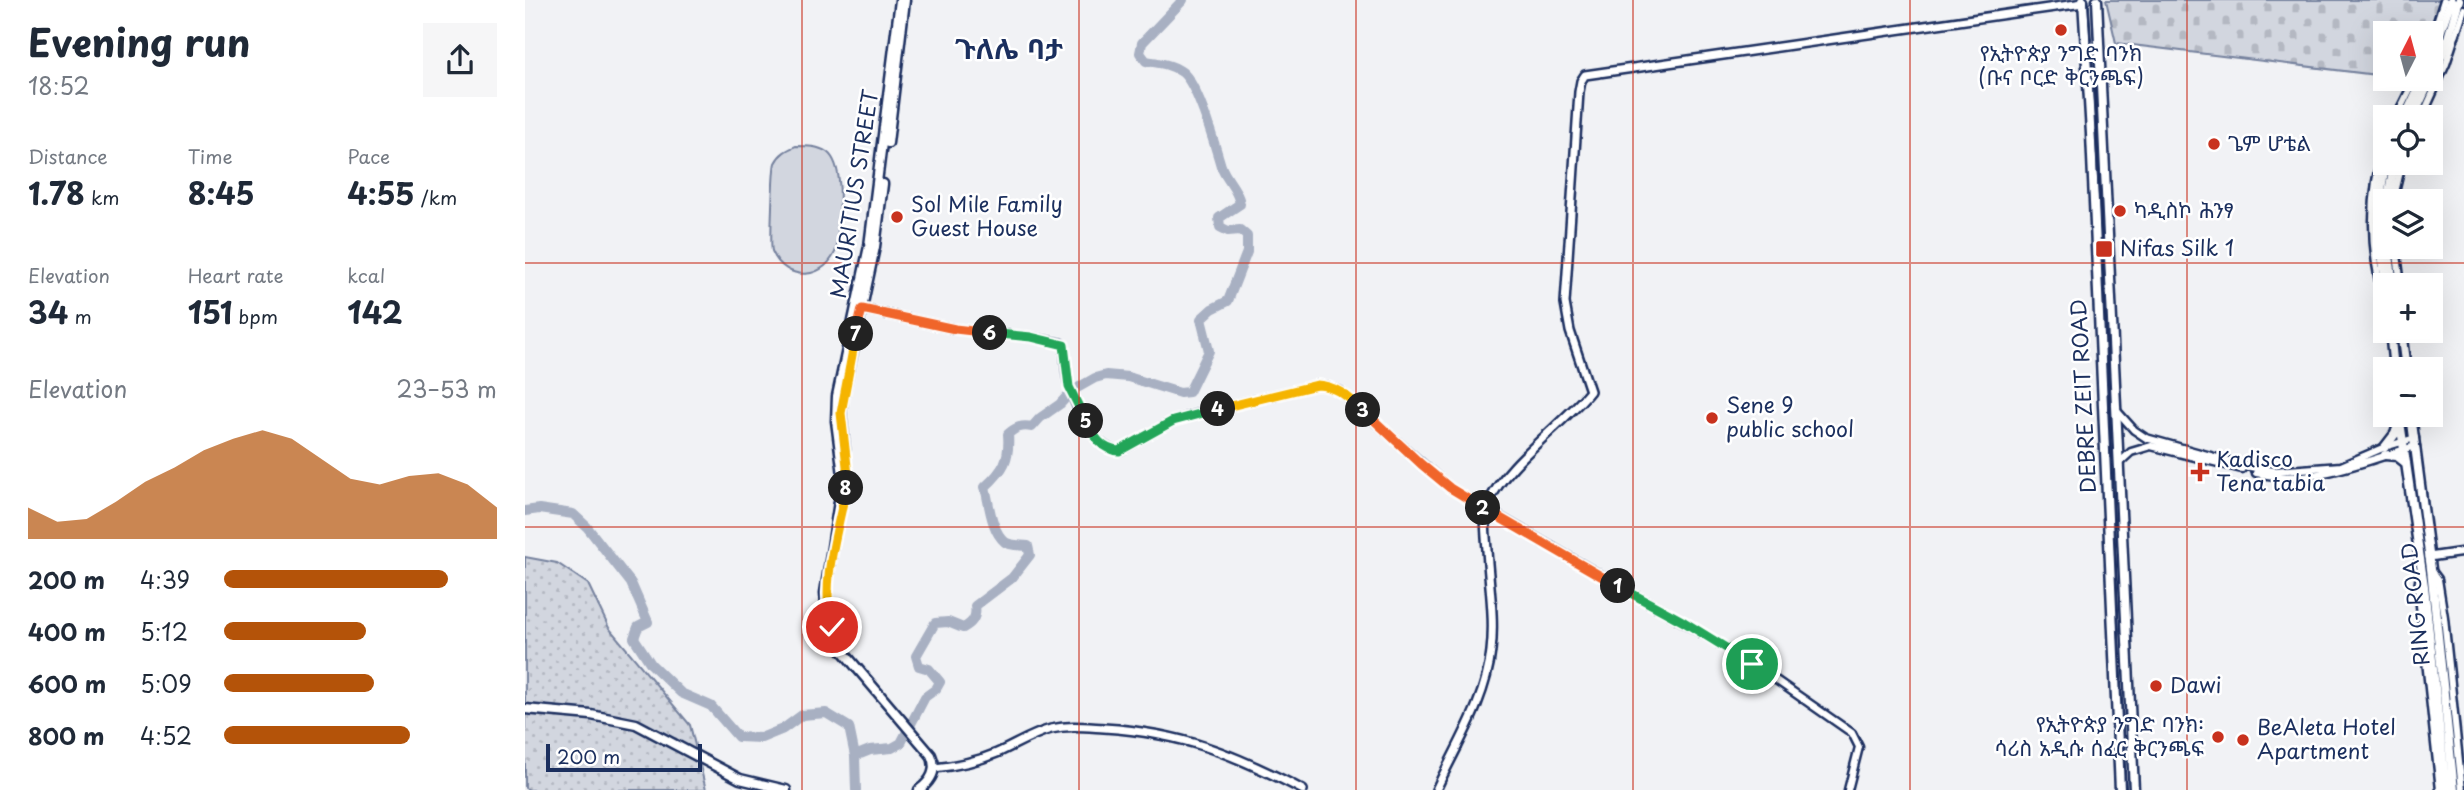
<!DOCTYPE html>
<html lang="en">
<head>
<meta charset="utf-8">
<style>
  :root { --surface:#fff; --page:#f6f6f7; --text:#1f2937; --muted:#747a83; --accent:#b45309 }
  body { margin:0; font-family:"Playpen Sans","Noto Sans Ethiopic",sans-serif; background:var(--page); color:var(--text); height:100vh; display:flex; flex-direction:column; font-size:26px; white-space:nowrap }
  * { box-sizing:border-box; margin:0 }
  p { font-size:23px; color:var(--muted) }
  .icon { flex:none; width:38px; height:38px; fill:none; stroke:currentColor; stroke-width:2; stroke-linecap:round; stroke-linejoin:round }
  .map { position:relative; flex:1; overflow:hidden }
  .panel { display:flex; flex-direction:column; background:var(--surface); width:525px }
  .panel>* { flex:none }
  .needle { width:46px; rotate:6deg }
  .controls { position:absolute; left:1848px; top:21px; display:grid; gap:14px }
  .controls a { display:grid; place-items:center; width:70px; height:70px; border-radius:0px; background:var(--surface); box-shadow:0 7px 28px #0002; font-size:35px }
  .scale { position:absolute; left:21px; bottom:18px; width:156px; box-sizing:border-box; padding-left:7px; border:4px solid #1b2f5e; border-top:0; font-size:19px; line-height:24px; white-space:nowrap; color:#1b2f5e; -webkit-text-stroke:5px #fff; paint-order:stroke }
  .pin { position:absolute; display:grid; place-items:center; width:60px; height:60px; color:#fff; margin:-30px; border:4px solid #fff; border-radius:50%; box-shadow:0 2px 7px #0007 }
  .km { position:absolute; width:35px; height:35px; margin:-18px; border-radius:50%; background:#222; color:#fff; font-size:19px; line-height:35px; text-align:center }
  .round { display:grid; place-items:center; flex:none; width:74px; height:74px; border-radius:0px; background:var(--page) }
  .headline { display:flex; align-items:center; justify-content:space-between; height:119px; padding:0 28px }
  h1 { font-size:38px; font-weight:700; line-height:52px }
  .metrics { display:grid; grid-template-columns:repeat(3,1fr); gap:10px; height:119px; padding:7px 28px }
  .metrics div { display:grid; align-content:center }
  .metrics b { font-size:30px; font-weight:700 }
  .metrics small { font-size:19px; font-weight:400 }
  .metrics p { font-size:19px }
  .chart { height:196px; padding:14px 28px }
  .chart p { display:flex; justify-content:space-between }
  .chart svg { width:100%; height:126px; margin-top:7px; fill:var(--accent); opacity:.7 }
  ul { padding:0 28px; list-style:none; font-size:23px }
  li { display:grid; grid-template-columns:112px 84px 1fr; align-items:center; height:52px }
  li i { height:18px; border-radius:9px; background:var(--accent) }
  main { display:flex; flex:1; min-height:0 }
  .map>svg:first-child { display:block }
  .grass { fill:url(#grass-dots); stroke:#76829e; stroke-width:2 }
  .cemetery { fill:url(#cemetery-stones); stroke:#76829e; stroke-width:2 }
  .garden { fill:#d2d6df; stroke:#76829e; stroke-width:2 }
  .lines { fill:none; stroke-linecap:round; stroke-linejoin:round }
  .river { stroke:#a8b0c2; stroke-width:10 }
  .tertiary-casing { stroke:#1b2f5e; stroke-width:11 }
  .secondary-casing { stroke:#1b2f5e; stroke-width:12 }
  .primary-casing { stroke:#1b2f5e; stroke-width:13 }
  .trunk-casing { stroke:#1b2f5e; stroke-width:13 }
  .tertiary { stroke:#fff; stroke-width:6 }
  .secondary { stroke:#fff; stroke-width:7 }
  .primary { stroke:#fff; stroke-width:8 }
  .trunk { stroke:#fff; stroke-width:8 }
  .tram { stroke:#1b2f5e; stroke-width:2 }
  .split-1-casing { stroke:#fff; stroke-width:14 }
  .split-2-casing { stroke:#fff; stroke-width:14 }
  .split-3-casing { stroke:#fff; stroke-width:14 }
  .split-4-casing { stroke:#fff; stroke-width:14 }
  .split-5-casing { stroke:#fff; stroke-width:14 }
  .split-6-casing { stroke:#fff; stroke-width:14 }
  .split-7-casing { stroke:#fff; stroke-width:14 }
  .split-8-casing { stroke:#fff; stroke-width:14 }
  .split-9-casing { stroke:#fff; stroke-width:14 }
  .split-1 { stroke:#22a559; stroke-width:9 }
  .split-2 { stroke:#f0652b; stroke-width:9 }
  .split-3 { stroke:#f0652b; stroke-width:9 }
  .split-4 { stroke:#f5b400; stroke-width:9 }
  .split-5 { stroke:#22a559; stroke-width:9 }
  .split-6 { stroke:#22a559; stroke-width:9 }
  .split-7 { stroke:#f0652b; stroke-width:9 }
  .split-8 { stroke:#f5b400; stroke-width:9 }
  .split-9 { stroke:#f5b400; stroke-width:9 }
  .grid { fill:none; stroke:#c8321e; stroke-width:2; stroke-opacity:0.55 }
  .poi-dot { fill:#c8321e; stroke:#fff; stroke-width:2.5 }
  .labels { text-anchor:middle; stroke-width:5; stroke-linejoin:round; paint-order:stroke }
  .poi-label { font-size:21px; fill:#1b2f5e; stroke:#fff; text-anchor:start }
  .street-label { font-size:21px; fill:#1b2f5e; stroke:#fff }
  .district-label { font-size:28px; font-weight:bold; fill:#1b2f5e; stroke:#fff }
</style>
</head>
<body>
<main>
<section class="panel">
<div class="headline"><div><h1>Evening run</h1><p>18:52</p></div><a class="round"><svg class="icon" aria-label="share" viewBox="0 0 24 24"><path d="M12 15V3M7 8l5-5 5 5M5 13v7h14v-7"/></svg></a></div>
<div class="metrics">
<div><p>Distance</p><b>1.78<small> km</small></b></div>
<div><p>Time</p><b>8:45</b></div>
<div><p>Pace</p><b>4:55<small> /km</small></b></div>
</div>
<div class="metrics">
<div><p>Elevation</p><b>34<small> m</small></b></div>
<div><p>Heart rate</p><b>151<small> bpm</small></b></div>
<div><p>kcal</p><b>142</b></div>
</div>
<div class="chart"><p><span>Elevation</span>23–53 m</p>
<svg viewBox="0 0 160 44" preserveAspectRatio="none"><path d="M0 44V33L10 38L20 37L30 31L40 24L50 19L60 13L70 9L80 6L90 9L100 16L110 23L120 25L130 22L140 21L150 25L160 33V44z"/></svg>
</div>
<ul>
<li><b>200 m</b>4:39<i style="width:82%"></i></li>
<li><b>400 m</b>5:12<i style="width:52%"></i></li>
<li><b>600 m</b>5:09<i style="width:55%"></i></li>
<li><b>800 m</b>4:52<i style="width:68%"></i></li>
</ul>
</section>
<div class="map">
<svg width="1939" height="790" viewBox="0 0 1939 790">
  <defs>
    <pattern id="grass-dots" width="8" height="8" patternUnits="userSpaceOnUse" patternTransform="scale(1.75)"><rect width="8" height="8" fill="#d2d6df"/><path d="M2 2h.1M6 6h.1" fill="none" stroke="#b4b8c2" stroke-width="1.8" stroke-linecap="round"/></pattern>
    <pattern id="cemetery-stones" width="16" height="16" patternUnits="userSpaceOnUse" patternTransform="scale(1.75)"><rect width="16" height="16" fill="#d2d6df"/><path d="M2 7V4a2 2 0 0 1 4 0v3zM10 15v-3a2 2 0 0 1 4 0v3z" fill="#b4b8c2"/></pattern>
  </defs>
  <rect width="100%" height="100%" fill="#f1f2f5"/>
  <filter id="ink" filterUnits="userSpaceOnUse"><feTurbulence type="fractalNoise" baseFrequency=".0143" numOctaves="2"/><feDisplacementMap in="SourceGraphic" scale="14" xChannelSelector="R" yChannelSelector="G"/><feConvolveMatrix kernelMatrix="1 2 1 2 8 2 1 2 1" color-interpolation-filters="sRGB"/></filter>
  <g filter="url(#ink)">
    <path class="grass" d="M0,557L32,563L63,584L84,628L165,725L181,790H4L0,788Z"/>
    <path class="cemetery" d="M1581,0H1917L1905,33H1860V76L1591,43Z"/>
    <path class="garden" d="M271,146C282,146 293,146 302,152C322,167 313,224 312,247C302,280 261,284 247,251C245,245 248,169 250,163C255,153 262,150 271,146Z"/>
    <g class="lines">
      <path class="river" d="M0,511L14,509L48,514L62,527L106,583L123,622L113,627L109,638L126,664L156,693L186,706L213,737L236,738L258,729L277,715L301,713L324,727L330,756L331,790
        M330,756L345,750L367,748L376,743L400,697L411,689L415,682L404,669L394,666L391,656L410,623L423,622L438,628C448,623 452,617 450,606L487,578L505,555L503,546C496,545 485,546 480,542C466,531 464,502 460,487C479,470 485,459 483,434C491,427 497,425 507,427L515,418L535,404L547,391L570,378L581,375L603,377L655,393L664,392L684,351L676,319L687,309L703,301L722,252V236L715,230L703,231L695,227L694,218L715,204C713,189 701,180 696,166C690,146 673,84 657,72C646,64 634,63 621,61L615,53L617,43L658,0"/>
      <g class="tertiary-casing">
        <path id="tertiary" d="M1906,41L1919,0
          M1871,117L1890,79
          M1897,117L1921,64L1939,9
          M1860,143C1847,184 1845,222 1851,264C1854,279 1855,294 1860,308
          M1868,201L1877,163
          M1871,247L1876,285
          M332,308L430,329L506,337L536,343L539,345C540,359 540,376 545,389C552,410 570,450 595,451L648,421L674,413L792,385L801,386L815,391L925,488L1159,623L1228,664L1327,733L1334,747L1323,790
          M1592,411L1609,430L1621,438L1725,467L1749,471L1816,466L1860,447L1890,438
          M1594,463L1606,452L1626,446L1717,469
          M1731,473C1788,486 1838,461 1891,446
          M1907,571L1913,579L1919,617L1937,790
          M1895,575L1893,587L1915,790"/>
      </g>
      <g class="secondary-casing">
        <path id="secondary" d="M1904,557L1939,552
          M409,768C430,766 453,761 472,753C490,745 507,734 526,729C544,725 561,727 579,728C658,733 709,754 778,790
          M911,790C931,746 961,701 966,651C970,618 964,584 962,550C961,534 958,517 964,502C980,464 1038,425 1065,391L1045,331L1040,303L1054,92L1056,81L1060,75L1558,3"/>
      </g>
      <g class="primary-casing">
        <path id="primary" d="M375,0L344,246L312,396L311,421L318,475L300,593L303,627L315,648L406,755C413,770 406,781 394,790
          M1558,0L1566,134L1595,790
          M1572,0L1609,790
          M363,143L380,0
          M320,450L316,413L318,397L350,247L358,184
          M0,709L66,715L111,724L215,779L261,790"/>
      </g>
      <g class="trunk-casing">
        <path id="trunk" d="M1906,60L1926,0
          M1880,117L1898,79
          M1888,117L1920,48L1934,0
          M1862,201L1870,163
          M1863,247L1868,285
          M1861,285C1856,244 1849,203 1862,163
          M1865,331L1869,369
          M1876,331L1881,369
          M1874,415L1899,586L1921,790
          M1886,415L1906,569L1929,790
          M1860,447L1870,434L1873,425
          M1860,455L1872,456L1881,463"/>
      </g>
      <use href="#tertiary" class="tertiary"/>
      <use href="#secondary" class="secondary"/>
      <use href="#primary" class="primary"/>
      <use href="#trunk" class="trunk"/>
      <path class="tram" d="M1563,0L1577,249L1601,790"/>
    </g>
  </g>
  <g class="lines" filter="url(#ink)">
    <g class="split-1-casing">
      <path id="split-1" d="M1093,586L1159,622L1227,664"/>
    </g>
    <g class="split-2-casing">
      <path id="split-2" d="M958,508L1093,586"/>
    </g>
    <g class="split-3-casing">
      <path id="split-3" d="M838,410L896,464L925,488L958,508"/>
    </g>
    <g class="split-4-casing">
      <path id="split-4" d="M693,409L792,385C812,386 824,398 838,410"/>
    </g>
    <g class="split-5-casing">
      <path id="split-5" d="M561,421C569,436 576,450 594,451L648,421L693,409"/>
    </g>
    <g class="split-6-casing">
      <path id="split-6" d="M465,333L506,337L539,345L544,387L561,421"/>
    </g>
    <g class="split-7-casing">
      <path id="split-7" d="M331,334L337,309L430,329L465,333"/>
    </g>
    <g class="split-8-casing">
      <path id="split-8" d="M321,488L323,475L316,413L331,334"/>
    </g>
    <g class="split-9-casing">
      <path id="split-9" d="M307,627C295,583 313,531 321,488"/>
    </g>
    <use href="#split-1" class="split-1"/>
    <use href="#split-2" class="split-2"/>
    <use href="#split-3" class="split-3"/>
    <use href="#split-4" class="split-4"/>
    <use href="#split-5" class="split-5"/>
    <use href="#split-6" class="split-6"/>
    <use href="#split-7" class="split-7"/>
    <use href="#split-8" class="split-8"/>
    <use href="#split-9" class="split-9"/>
  </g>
  <path class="grid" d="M277,0V790M554,0V790M831,0V790M1108,0V790M1385,0V790M1662,0V790M0,263H1939M0,527H1939"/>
  <g class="poi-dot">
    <circle cx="1536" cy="30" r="7"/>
    <circle cx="1689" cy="144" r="7"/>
    <circle cx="1595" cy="211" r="7"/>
    <circle cx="372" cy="217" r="7"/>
    <rect x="1570" y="240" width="18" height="18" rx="3.5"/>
    <circle cx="1187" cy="418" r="7"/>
    <path d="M1671.5 461.5h7v7h7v7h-7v7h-7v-7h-7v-7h7z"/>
    <circle cx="1631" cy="686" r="7"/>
    <circle cx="1693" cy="737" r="7"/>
    <circle cx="1718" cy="740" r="7"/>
  </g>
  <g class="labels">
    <g class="poi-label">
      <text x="1536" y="61" text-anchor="middle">የኢትዮጵያ ንግድ ባንክ<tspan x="1536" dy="24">(ቡና ቦርድ ቅርንጫፍ)</tspan></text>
      <text x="1703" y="151">ጌም ሆቴል</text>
      <text x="386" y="212">Sol Mile Family<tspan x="386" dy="24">Guest House</tspan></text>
      <text x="1609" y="218">ካዲስኮ ሕንፃ</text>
      <text x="1595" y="256">Nifas Silk 1</text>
      <text x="1201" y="413">Sene 9<tspan x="1201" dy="24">public school</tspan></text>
      <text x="1691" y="467">Kadisco<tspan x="1691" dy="24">Tena tabia</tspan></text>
      <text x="1645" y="693">Dawi</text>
      <text x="1679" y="732" text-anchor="end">የኢትዮጵያ ንግድ ባንክ፡<tspan x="1679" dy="24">ሳሪስ አዲሱ ሰፈር ቅርንጫፍ</tspan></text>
      <text x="1732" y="735">BeAleta Hotel<tspan x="1732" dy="24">Apartment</tspan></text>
    </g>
    <g class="street-label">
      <text transform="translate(330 194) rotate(-81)" y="7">MAURITIUS STREET</text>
      <text transform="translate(1559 396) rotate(-93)" y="7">DEBRE ZEIT ROAD</text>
      <text transform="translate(1891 604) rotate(-96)" y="7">RING ROAD</text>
    </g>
    <g class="district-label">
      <text x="484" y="59">ጉለሌ ባታ</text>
    </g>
  </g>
</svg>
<div class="controls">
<a><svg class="needle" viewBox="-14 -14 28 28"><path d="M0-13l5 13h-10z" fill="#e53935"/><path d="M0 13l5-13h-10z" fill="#747a83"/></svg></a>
<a><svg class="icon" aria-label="locate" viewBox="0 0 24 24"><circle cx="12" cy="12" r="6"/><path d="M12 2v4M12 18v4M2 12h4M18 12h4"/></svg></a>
<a><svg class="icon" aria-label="layers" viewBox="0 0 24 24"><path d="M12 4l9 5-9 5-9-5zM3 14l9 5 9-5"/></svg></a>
<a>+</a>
<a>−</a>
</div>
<div class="scale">200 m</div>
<div class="pin" style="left:1227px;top:664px;background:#1e9e55"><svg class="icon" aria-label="arrive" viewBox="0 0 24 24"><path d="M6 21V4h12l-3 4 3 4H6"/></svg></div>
<div class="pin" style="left:307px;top:627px;background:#d93025"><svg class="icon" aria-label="check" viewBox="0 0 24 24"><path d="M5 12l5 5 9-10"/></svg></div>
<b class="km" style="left:1093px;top:586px">1</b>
<b class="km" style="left:958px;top:508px">2</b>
<b class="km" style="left:838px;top:410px">3</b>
<b class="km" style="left:693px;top:409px">4</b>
<b class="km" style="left:561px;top:421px">5</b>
<b class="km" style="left:465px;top:333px">6</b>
<b class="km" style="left:331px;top:334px">7</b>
<b class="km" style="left:321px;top:488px">8</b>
</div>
</main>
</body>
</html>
